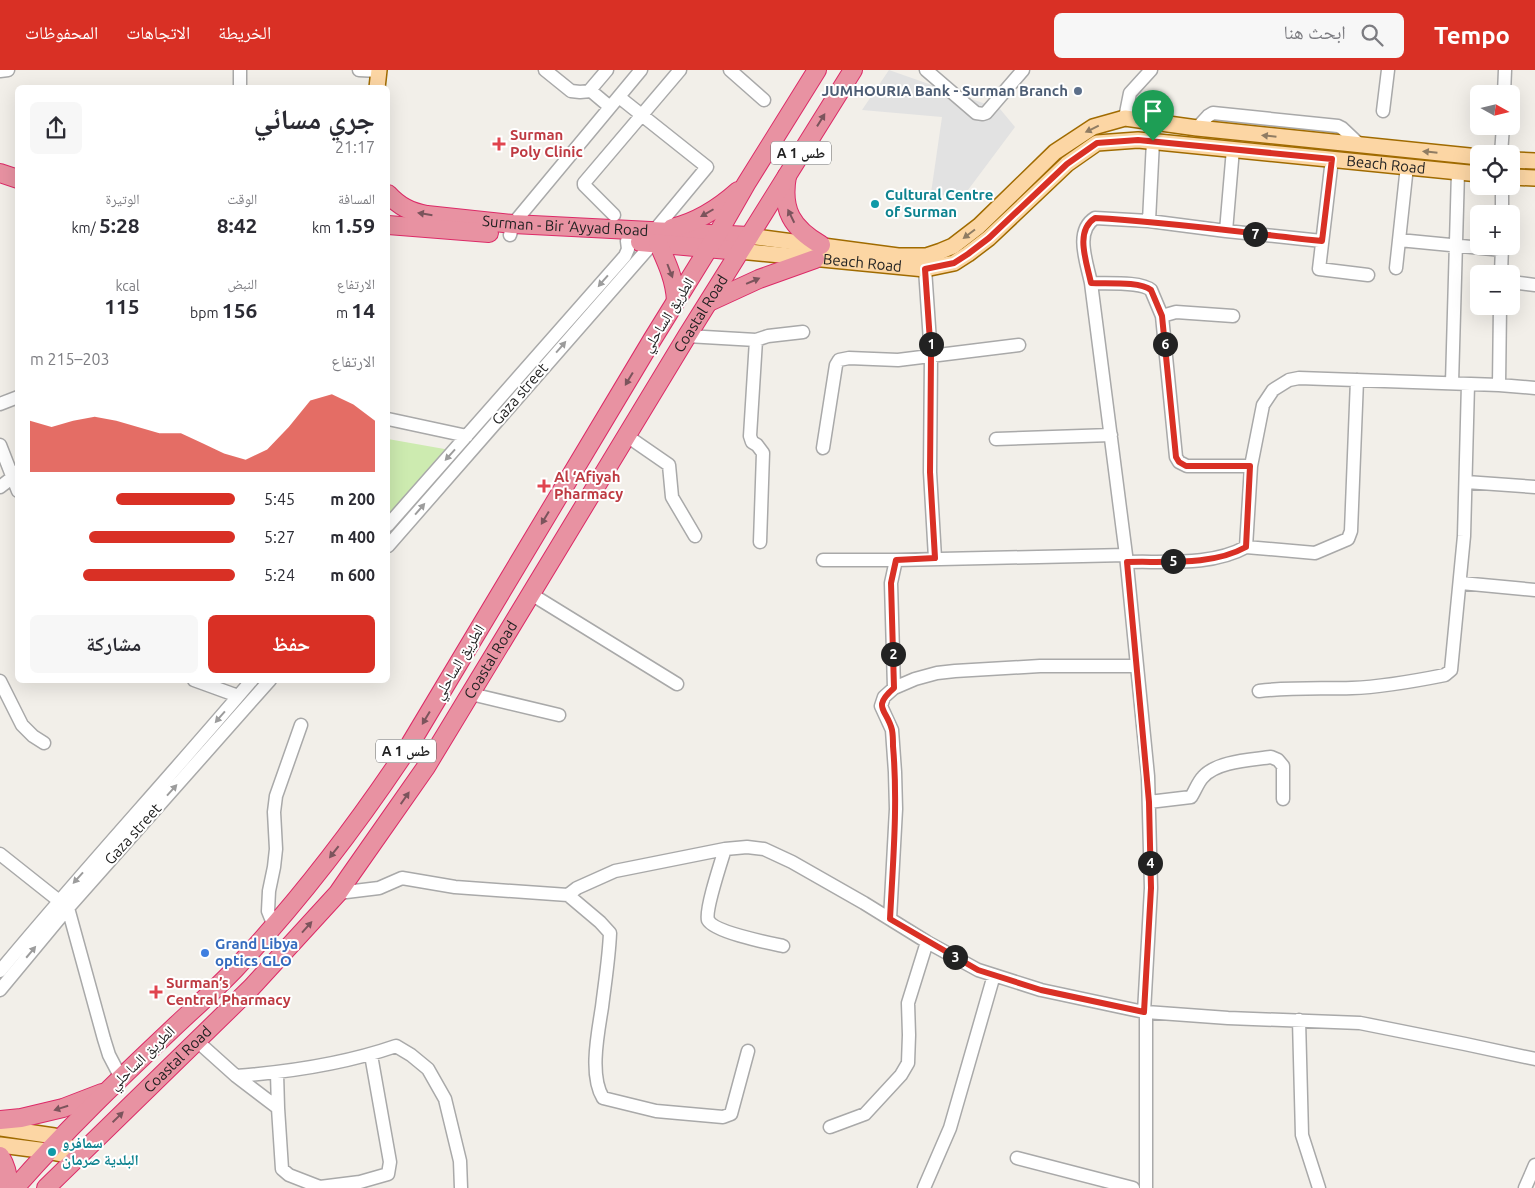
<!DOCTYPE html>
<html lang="ar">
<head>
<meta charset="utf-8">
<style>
  :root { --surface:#fff; --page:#f7f7f7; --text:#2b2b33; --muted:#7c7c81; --accent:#d93025 }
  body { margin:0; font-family:Ubuntu,"Noto Naskh Arabic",sans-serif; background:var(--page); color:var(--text); direction:rtl; height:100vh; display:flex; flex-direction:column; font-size:19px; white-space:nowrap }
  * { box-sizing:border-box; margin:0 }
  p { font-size:16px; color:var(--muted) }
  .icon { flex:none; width:28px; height:28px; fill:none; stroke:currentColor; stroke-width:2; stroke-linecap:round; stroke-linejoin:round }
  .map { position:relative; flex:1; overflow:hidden; direction:ltr }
  .panel { position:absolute; left:15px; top:15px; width:375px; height:598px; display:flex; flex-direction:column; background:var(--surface); border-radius:8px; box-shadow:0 5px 20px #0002; direction:rtl }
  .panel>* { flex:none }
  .needle { width:32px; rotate:98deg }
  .fabs { position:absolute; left:1470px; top:15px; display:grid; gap:10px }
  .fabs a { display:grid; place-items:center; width:50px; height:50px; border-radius:8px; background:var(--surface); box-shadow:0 5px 20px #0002; font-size:25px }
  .pin { position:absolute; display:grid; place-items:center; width:42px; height:42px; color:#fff; margin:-51px -21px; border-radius:50% 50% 50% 0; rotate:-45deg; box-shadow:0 0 5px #0007 }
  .pin .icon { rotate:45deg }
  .km { position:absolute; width:25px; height:25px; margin:-12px; border-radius:50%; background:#222; color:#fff; font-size:14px; line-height:25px; text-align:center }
  .round { display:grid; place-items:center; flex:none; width:52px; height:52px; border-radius:8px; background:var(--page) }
  .head { display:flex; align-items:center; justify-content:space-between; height:85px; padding:0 15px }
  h1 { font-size:28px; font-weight:700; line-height:38px }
  .figures { display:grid; grid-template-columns:repeat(3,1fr); gap:8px; height:85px; padding:5px 15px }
  .figures div { display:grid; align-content:center }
  .figures b { font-size:21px; font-weight:700 }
  .figures small { font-size:14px; font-weight:400 }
  .figures p { font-size:14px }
  .chart { height:140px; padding:10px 15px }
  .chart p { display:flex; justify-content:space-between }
  .chart svg { width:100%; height:90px; margin-top:5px; fill:var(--accent); opacity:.7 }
  .cta { display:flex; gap:10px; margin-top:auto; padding:10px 15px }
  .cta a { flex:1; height:58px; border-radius:8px; background:var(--accent); color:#fff; font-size:20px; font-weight:700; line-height:58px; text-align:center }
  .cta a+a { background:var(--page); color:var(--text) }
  ul { padding:0 15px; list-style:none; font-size:16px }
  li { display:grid; grid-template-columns:80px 60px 1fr; align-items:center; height:38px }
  li i { height:12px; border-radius:6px; background:var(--accent) }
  header { display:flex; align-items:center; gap:30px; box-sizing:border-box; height:70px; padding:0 25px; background:var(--accent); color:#fff }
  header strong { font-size:24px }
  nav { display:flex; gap:28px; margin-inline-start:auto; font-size:18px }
  .search { width:350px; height:45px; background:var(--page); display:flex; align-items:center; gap:12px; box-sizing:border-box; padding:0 18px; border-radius:8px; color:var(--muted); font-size:19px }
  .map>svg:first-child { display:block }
  .grass { fill:#cdebb0 }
  .parking { fill:#e2e2e2 }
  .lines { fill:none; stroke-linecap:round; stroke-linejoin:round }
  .minor-casing { stroke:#a9a9a9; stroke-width:15 }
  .major-casing { stroke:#a06b00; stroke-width:18 }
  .highway-casing { stroke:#dc2a67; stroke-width:20 }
  .minor { stroke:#fff; stroke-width:12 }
  .major { stroke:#fcd6a4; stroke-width:15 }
  .highway { stroke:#e892a2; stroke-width:18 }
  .oneway { fill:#7b545c }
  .oneway2 { fill:#8f7c63 }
  .oneway3 { fill:#9c9c9c }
  .route-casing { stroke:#fff; stroke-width:10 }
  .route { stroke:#d93025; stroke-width:6 }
  .service-dot { fill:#5c6f8a; stroke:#fff; stroke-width:2 }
  .health-dot { fill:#e0444e; stroke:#fff; stroke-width:2 }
  .culture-dot { fill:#0f9aa8; stroke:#fff; stroke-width:2 }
  .shop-dot { fill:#3f7fe0; stroke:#fff; stroke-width:2 }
  .labels { text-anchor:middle; stroke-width:4; stroke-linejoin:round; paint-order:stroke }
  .shield { fill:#fff; stroke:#646464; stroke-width:1 }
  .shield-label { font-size:14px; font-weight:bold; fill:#222 }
  .service-label { font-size:15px; font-weight:bold; fill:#4e5e75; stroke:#fff; text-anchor:end }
  .health-label { font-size:15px; font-weight:bold; fill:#be3a42; stroke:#fff; text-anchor:start }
  .street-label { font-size:15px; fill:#222; stroke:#fff }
  .culture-label { font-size:15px; font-weight:bold; fill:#0d838f; stroke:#fff; text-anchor:start }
  .shop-label { font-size:15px; font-weight:bold; fill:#366cbe; stroke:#fff; text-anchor:start }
</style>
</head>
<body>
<header>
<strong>Tempo</strong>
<div class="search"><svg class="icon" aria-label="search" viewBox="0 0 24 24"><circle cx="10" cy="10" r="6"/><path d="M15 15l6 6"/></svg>ابحث هنا</div>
<nav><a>الخريطة</a><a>الاتجاهات</a><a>المحفوظات</a></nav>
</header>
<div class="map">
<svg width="1535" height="1118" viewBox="0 0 1535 1118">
  <rect width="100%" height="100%" fill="#f2efe9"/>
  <path class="grass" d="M388,369L450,380L388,451Z"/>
  <path class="parking" d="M889,0L1000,39L1015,57L962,128L931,123L942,47L862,40Z"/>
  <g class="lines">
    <g class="minor-casing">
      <path id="minor" d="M359,0L379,1
        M545,0L571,21L580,22L591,21
        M607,0L590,20L591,21L610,37
        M730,0L764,30
        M926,0L976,43L983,44L986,43L1023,0
        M0,1L8,0
        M240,18V0
        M1504,24L1505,0
        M619,27L707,97L654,161
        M1383,41L1388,0
        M1125,48L1130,23L1151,0
        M1197,58L1208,46L1213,43L1338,56L1342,58L1360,75
        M1501,84L1503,56
        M1332,89L1319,199L1368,205
        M1502,144V116
        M614,145L584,115V113L680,0
        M1149,151L1153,71
        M1226,161L1233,79
        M510,165L513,154L641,0
        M1399,170L1502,180
        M1396,198L1407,96
        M925,199L931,286L930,402L935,488
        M1501,204L1502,176
        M1511,212L1535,215
        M1091,213C1106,214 1140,211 1151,220L1162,246L1176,387L1179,392L1187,396H1251
        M1162,246L1176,242L1233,246
        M687,266L756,270L768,266L803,262
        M756,270L750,366L752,372L757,375L763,383L760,472
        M1452,313L1458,102
        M1499,315L1500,236
        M0,334L18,327
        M388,349L467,366
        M627,366L669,395L672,427L695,466
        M996,369L1111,365
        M0,375L18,421
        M823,378L836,295L839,290L849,288L898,290L1019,275
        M1466,412L1535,417
        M0,417L13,407L17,402
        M388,455L625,186L628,179L627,171
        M388,476L653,173
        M1246,477L1315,483L1348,469L1351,461L1357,310
        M823,490H896
        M1127,492C1166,491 1212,496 1246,477L1251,396L1263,335L1273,320L1289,310L1299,308L1499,315L1535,318
        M1461,513L1535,520
        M531,524L677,614
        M194,610L238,626
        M0,611L22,655L33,666L44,673
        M894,618L891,513L896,490L1126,485
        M1259,621C1290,617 1321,619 1352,618C1383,617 1415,611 1445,605L1451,600L1464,466L1468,314
        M471,624L559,645
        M1149,732L1191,727C1195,721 1198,712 1203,707C1217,691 1251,690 1271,687L1278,690L1283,696V729
        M725,779C721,792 705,840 708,850C714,862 769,873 783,876
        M0,784L68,838L104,969L109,985L121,1008
        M338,823L379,818L402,808L455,817L568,825L577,818L615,801L725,779L747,777L764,779L792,792L864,833L927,872L978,900L1041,920L1144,942
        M568,825L600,852L610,863C609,888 605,912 602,937C598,963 589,1005 603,1028L656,1041L723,1047L731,1044L748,981
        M890,849L896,739L895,702L892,660L881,636L884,627L894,618L915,609L937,603L955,601L1040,596H1137
        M274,856L268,841L269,821L274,797L276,779L274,742L276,726L301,655
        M0,901C82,802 169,708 252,610
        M0,920L68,838L270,610
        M1146,942L1228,948L1360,953L1465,974L1535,989
        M1299,950L1302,1065L1319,1118
        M197,971L236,1006L278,1038
        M277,1003L278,1038L282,1099L289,1105L320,1117L360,1112L388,1104L390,1092L371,985
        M236,1006C289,1002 344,994 396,976L411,985L428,999L445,1029L460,1091L461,1118
        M830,1057L865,1044L901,1005L908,993L909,965L908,933L927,872
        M1017,1088L1133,1118
        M924,1118L950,1058L994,905
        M1146,1118V942H1144L1151,818L1148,706L1126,485L1091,213C1087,193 1074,161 1095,148L1149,151L1226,161L1322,171
        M1525,1118L1535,1095"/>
    </g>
    <g class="major-casing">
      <g id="major">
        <path d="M377,18L379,0"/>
        <path d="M1511,90L1535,91"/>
        <path d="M1511,107L1535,108"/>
        <path d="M749,166L898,186H926L941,181L953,176L979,156L1055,82L1093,57L1125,48L1197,58L1479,87"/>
        <path id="s1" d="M739,181L925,199L954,193L968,184L989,168L1067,94L1097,73L1138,70L1479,104"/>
        <path d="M0,1058L54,1066L65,1074L76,1087"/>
        <path d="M0,1075L47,1081L76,1087"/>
      </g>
    </g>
    <g class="highway-casing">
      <g id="highway">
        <path d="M0,103L18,109"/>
        <path d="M787,106C781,140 792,158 821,175"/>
        <path id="s2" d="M388,124C399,136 410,142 427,145L513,154L749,166"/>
        <path d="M388,155L489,163"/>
        <path d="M672,158C697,152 719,138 738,121"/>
        <path d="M640,172L739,181"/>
        <path d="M658,173C667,193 675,210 676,231"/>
        <path d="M709,232L759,209L815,189"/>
        <path d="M0,1050L21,1048L63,1038L102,1023"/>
        <path d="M0,1086C6,1096 9,1106 8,1118"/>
        <path d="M15,1118C63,1063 116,1012 169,962C191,941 214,921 235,899C299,831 354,759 406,681L652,270L718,163L746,114L817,0"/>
        <path id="s3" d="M46,1118L251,918L338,823L349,807L426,697L687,266L853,0"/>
      </g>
    </g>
    <use href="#minor" class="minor"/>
    <use href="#major" class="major"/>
    <use href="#highway" class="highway"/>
  </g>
  <defs><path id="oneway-solid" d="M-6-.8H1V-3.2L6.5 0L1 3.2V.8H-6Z" transform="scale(1.25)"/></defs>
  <g class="oneway">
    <use href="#oneway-solid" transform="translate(821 50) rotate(-58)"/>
    <use href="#oneway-solid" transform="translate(707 143) rotate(150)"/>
    <use href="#oneway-solid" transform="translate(425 144) rotate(-171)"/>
    <use href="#oneway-solid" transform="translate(791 146) rotate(-116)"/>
    <use href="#oneway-solid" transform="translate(670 201) rotate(69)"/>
    <use href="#oneway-solid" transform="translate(753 211) rotate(-23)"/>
    <use href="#oneway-solid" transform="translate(629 309) rotate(121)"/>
    <use href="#oneway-solid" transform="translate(545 448) rotate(121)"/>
    <use href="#oneway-solid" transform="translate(426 648) rotate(121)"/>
    <use href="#oneway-solid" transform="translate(405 728) rotate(-55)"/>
    <use href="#oneway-solid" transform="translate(334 782) rotate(128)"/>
    <use href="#oneway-solid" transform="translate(307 857) rotate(-48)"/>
    <use href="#oneway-solid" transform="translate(61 1038) rotate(163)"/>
    <use href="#oneway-solid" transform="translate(118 1047) rotate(-44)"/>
  </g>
  <g class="oneway2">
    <use href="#oneway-solid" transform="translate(1092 59) rotate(154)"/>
    <use href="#oneway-solid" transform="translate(1269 66) rotate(-174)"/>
    <use href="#oneway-solid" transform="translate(1430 82) rotate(-174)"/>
    <use href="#oneway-solid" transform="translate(969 164) rotate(143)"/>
  </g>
  <g class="oneway3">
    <use href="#oneway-solid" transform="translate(603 211) rotate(131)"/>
    <use href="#oneway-solid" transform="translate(561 277) rotate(-49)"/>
    <use href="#oneway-solid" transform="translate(450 385) rotate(132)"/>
    <use href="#oneway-solid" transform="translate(420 439) rotate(-49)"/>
    <use href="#oneway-solid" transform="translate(220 647) rotate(131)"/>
    <use href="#oneway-solid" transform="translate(172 720) rotate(-48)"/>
    <use href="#oneway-solid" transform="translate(78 808) rotate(132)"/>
    <use href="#oneway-solid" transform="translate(31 882) rotate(-50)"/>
  </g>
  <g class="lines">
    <g class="route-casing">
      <path id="route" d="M1138,70L1332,89L1322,171C1246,163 1171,152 1095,148C1074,161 1087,193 1091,213C1106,214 1139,211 1151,220L1162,246L1176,387L1179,392L1186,396H1250L1246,477C1212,496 1165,491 1127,492L1149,732L1151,818L1144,942L1041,920L978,900L890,849C893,791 898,734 893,676C893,671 893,665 892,660C887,639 871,638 894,618L891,513L896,490L935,488L930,402L931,286L925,199L954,193L968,184L989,168L1067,94L1097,73Z"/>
    </g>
    <use href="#route" class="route"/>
  </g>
  <circle class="service-dot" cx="1078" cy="21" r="5"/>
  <g class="health-dot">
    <path d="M496.5 66.5h5v5h5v5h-5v5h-5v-5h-5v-5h5z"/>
    <path d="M541.5 408.5h5v5h5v5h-5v5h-5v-5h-5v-5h5z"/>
    <path d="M153.5 914.5h5v5h5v5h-5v5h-5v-5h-5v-5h5z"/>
  </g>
  <g class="culture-dot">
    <circle cx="875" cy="134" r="5"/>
    <circle cx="52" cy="1082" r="5"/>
  </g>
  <circle class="shop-dot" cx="205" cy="883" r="5"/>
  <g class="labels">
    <g class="shield">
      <rect x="771" y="71.5" width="60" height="23" rx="4"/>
      <rect x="376" y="669.5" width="60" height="23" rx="4"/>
    </g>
    <g class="shield-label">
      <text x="801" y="88">A 1 طس</text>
      <text x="406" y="686">A 1 طس</text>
    </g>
    <g class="service-label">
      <text x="1068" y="26">JUMHOURIA Bank - Surman Branch</text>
    </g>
    <g class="health-label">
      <text x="510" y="70">Surman<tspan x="510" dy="17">Poly Clinic</tspan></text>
      <text x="554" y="412">Al ‘Afiyah<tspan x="554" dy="17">Pharmacy</tspan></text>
      <text x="166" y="918">Surman’s<tspan x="166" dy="17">Central Pharmacy</tspan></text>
    </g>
    <g class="street-label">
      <text dy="5" stroke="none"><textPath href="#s1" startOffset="694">Beach Road</textPath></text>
      <text dy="5" stroke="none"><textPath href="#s2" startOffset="184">Surman - Bir ‘Ayyad Road</textPath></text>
      <text dy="5" stroke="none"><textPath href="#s1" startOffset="124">Beach Road</textPath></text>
      <text dy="5" stroke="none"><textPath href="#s3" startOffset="1099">Coastal Road</textPath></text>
      <text transform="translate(668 245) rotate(-58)" y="5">الطريق الساحلي</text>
      <text transform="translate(520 324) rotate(-49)" y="5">Gaza street</text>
      <text dy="5" stroke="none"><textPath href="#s3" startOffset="694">Coastal Road</textPath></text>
      <text transform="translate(459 592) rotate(-59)" y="5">الطريق الساحلي</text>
      <text transform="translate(133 764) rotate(-48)" y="5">Gaza street</text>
      <text transform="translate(142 988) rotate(-44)" y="5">الطريق الساحلي</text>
      <text dy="5" stroke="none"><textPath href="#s3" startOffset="184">Coastal Road</textPath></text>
    </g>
    <g class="culture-label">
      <text x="885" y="130">Cultural Centre<tspan x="885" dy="17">of Surman</tspan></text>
      <text x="62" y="1078">سمافرو<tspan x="62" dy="17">البلدية صرمان</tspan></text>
    </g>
    <g class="shop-label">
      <text x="215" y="879">Grand Libya<tspan x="215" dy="17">optics GLO</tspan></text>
    </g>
  </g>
</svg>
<div class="fabs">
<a><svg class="needle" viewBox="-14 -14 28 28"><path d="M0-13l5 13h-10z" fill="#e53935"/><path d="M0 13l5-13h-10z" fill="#7c7c81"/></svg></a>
<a><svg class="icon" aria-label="locate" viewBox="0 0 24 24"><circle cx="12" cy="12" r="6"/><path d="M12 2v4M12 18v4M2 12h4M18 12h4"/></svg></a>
<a>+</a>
<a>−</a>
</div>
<div class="pin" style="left:1153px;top:71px;background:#1e9e55"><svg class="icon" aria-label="arrive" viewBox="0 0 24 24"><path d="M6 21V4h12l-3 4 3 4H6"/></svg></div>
<b class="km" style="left:931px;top:274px">1</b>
<b class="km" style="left:893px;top:584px">2</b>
<b class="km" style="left:955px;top:887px">3</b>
<b class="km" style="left:1150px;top:793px">4</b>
<b class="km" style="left:1173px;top:491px">5</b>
<b class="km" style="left:1165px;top:274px">6</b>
<b class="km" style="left:1255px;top:164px">7</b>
<section class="panel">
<div class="head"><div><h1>جري مسائي</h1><p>21:17</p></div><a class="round"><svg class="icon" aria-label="share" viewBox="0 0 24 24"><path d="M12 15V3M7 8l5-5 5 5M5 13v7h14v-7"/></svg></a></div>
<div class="figures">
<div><p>المسافة</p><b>1.59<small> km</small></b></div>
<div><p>الوقت</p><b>8:42</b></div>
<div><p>الوتيرة</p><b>5:28<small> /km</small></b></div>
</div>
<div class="figures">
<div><p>الارتفاع</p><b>14<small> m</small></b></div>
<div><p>النبض</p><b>156<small> bpm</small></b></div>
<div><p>kcal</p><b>115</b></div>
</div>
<div class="chart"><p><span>الارتفاع</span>203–215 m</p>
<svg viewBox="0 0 160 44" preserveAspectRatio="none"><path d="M0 44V19L10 22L20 19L30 17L40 19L50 22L60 25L70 25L80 30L90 35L100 38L110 33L120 22L130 9L140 6L150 11L160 19V44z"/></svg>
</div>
<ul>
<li><b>200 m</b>5:45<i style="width:58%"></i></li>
<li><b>400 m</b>5:27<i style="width:71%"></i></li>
<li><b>600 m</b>5:24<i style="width:74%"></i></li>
</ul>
<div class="cta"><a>حفظ</a><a>مشاركة</a></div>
</section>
</div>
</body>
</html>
